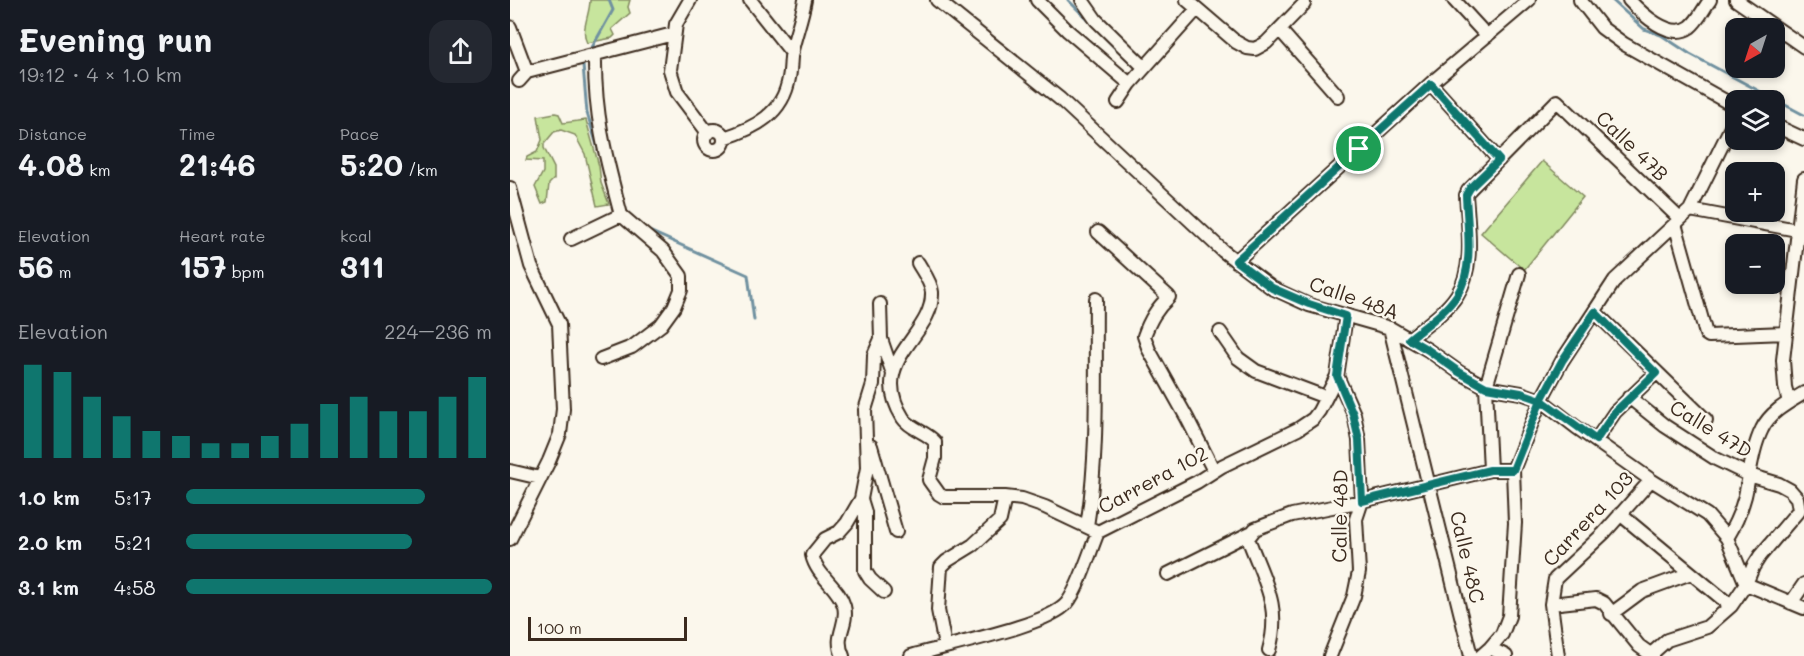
<!DOCTYPE html>
<html lang="en">
<head>
<meta charset="utf-8">
<style>
  :root { --surface:#171b24; --page:#242831; --text:#f1f3f6; --muted:#9ea1a6; --accent:#0f766e }
  body { margin:0; font-family:Mali,sans-serif; background:var(--page); color:var(--text); height:100vh; display:flex; flex-direction:column; font-size:22px; white-space:nowrap }
  * { box-sizing:border-box; margin:0 }
  p { font-size:20px; color:var(--muted) }
  .icon { flex:none; width:33px; height:33px; fill:none; stroke:currentColor; stroke-width:2; stroke-linecap:round; stroke-linejoin:round }
  .map { position:relative; flex:1; overflow:hidden }
  .panel { display:flex; flex-direction:column; background:var(--surface); width:510px }
  .panel>* { flex:none }
  .needle { width:39px; rotate:219deg }
  .tools { position:absolute; left:1215px; top:18px; display:grid; gap:12px }
  .tools a { display:grid; place-items:center; width:60px; height:60px; border-radius:12px; background:var(--surface); box-shadow:0 3px 9px #0003; font-size:30px }
  .scale { position:absolute; left:18px; bottom:15px; width:159px; box-sizing:border-box; padding-left:6px; border:3px solid #3b2a1e; border-top:0; font-size:16px; line-height:21px; white-space:nowrap; color:#3b2a1e; -webkit-text-stroke:4px #fbf7ec; paint-order:stroke }
  .pin { position:absolute; display:grid; place-items:center; width:51px; height:51px; color:#fff; margin:-26px; border:3px solid #fff; border-radius:50%; box-shadow:0 2px 6px #0007 }
  .round { display:grid; place-items:center; flex:none; width:63px; height:63px; border-radius:18px; background:var(--page) }
  .summary { display:flex; align-items:center; justify-content:space-between; height:102px; padding:0 18px }
  h1 { font-size:33px; font-weight:800; line-height:45px }
  .metrics { display:grid; grid-template-columns:repeat(3,1fr); gap:9px; height:102px; padding:6px 18px }
  .metrics div { display:grid; align-content:center }
  .metrics b { font-size:30px; font-weight:800 }
  .metrics small { font-size:16px; font-weight:400 }
  .metrics p { font-size:16px }
  .chart { height:168px; padding:12px 18px }
  .chart p { display:flex; justify-content:space-between }
  .chart svg { width:100%; height:108px; margin-top:6px; stroke:var(--accent); stroke-width:6 }
  ul { padding:0 18px; list-style:none; font-size:20px }
  li { display:grid; grid-template-columns:96px 72px 1fr; align-items:center; height:45px }
  li i { height:15px; border-radius:8px; background:var(--accent) }
  main { display:flex; flex:1; min-height:0 }
  .map>svg:first-child { display:block }
  .green { fill:#c7e59d; stroke:#81885e; stroke-width:1.5 }
  .lines { fill:none; stroke-linecap:round; stroke-linejoin:round }
  .stream { stroke:#7091a0; stroke-width:3 }
  .street-casing { stroke:#3b2a1e; stroke-width:16 }
  .street { stroke:#fbf7ec; stroke-width:12 }
  .route-casing { stroke:#fff; stroke-width:12 }
  .route { stroke:#0f766e; stroke-width:8 }
  .labels { text-anchor:middle; stroke-width:5; stroke-linejoin:round; paint-order:stroke }
  .street-label { font-size:20px; fill:#3b2a1e; stroke:#fbf7ec }
</style>
</head>
<body>
<main>
<section class="panel">
<div class="summary"><div><h1>Evening run</h1><p>19:12 · 4 × 1.0 km</p></div><a class="round"><svg class="icon" aria-label="share" viewBox="0 0 24 24"><path d="M12 15V3M7 8l5-5 5 5M5 13v7h14v-7"/></svg></a></div>
<div class="metrics">
<div><p>Distance</p><b>4.08<small> km</small></b></div>
<div><p>Time</p><b>21:46</b></div>
<div><p>Pace</p><b>5:20<small> /km</small></b></div>
</div>
<div class="metrics">
<div><p>Elevation</p><b>56<small> m</small></b></div>
<div><p>Heart rate</p><b>157<small> bpm</small></b></div>
<div><p>kcal</p><b>311</b></div>
</div>
<div class="chart"><p><span>Elevation</span>224–236 m</p>
<svg viewBox="0 0 160 44" preserveAspectRatio="none"><path d="M5 44V6M15 44V9M25 44V19M35 44V27M45 44V33M55 44V35M65 44V38M75 44V38M85 44V35M95 44V30M105 44V22M115 44V19M125 44V25M135 44V25M145 44V19M155 44V11"/></svg>
</div>
<ul>
<li><b>1.0 km</b>5:17<i style="width:78%"></i></li>
<li><b>2.0 km</b>5:21<i style="width:74%"></i></li>
<li><b>3.1 km</b>4:58<i style="width:100%"></i></li>
</ul>
</section>
<div class="map">
<svg width="1294" height="656" viewBox="0 0 1294 656">
  <rect width="100%" height="100%" fill="#fbf7ec"/>
  <filter id="ink" filterUnits="userSpaceOnUse"><feTurbulence type="fractalNoise" baseFrequency=".0167" numOctaves="2"/><feDisplacementMap in="SourceGraphic" scale="12" xChannelSelector="R" yChannelSelector="G"/><feConvolveMatrix kernelMatrix="1 2 1 2 8 2 1 2 1" color-interpolation-filters="sRGB"/></filter>
  <g filter="url(#ink)">
    <path class="green" d="M80,0H120L118,7L120,13L102,29L105,35L102,38L77,43C70,30 80,15 80,0Z
      M45,113L49,114L53,123L76,120L89,166L91,183L99,204L87,206L75,154L65,135L51,130L44,132L34,144V148L44,168V179L39,184L37,202L32,204L25,187L33,172V161L16,160L17,157L27,152L32,140L28,116Z
      M1032,161L1073,197L1014,270L971,233Z"/>
    <g class="lines">
      <path class="stream" d="M558,0L582,24
        M1102,0L1134,29L1151,35L1180,54L1294,115
        M589,31L606,49
        M80,51L103,10L99,0
        M75,60L73,65L77,113L91,158
        M135,229L238,275L244,320"/>
      <g class="street-casing">
        <path id="street" d="M180,0L166,24L160,70L167,92L198,133
          M240,0L282,53
          M427,0L550,99L713,251L762,288L799,305L880,328L918,350L949,372L976,387L1011,393L1031,400L1066,427L1141,480L1197,515L1217,538L1236,584L1294,608
          M527,0L558,31L620,84
          M572,0L586,20L634,67
          M677,0L726,42L737,48L745,49L756,43L794,4
          M944,0L977,36
          M1070,0L1092,28L1114,44L1226,107
          M1119,0C1131,13 1160,41 1180,27C1188,21 1194,8 1200,0
          M1226,0L1294,47
          M0,27L17,72
          M770,30L828,96
          M85,55C84,115 96,158 111,215
          M9,81L17,72L163,34
          M921,84L989,160
          M608,102L620,84L687,9
          M1264,125L1294,139
          M194 140a10 10 0 1 1 20 0a10 10 0 1 1-20 0Z
          M214,138C245,128 273,114 279,78C281,69 280,60 282,50C286,33 292,17 295,0
          M0,188L21,266L49,324L53,409L50,434L39,461L0,539
          M1180,210L1287,230
          M1165,224L1196,334L1199,336L1276,333
          M588,232L659,297C646,309 640,320 634,336L639,350L677,418L704,471
          M61,239L111,215L153,251L171,276V290L164,307L151,325L122,347L91,359
          M726,261L927,78L1019,0
          M408,263C413,272 421,282 422,292C424,337 356,359 393,418C400,429 417,432 425,442V458L419,480L429,494L434,497H495L512,499L535,507L588,532L687,482L712,466L788,429L803,419L809,411L827,376L836,316
          M370,304L371,339
          M1085,312L1196,420
          M880,328L961,656
          M710,332L728,358L746,371L815,397
          M899,339C915,326 935,313 947,295C965,268 958,226 956,195L958,191L1047,101L1170,219
          M1119,397L1155,426L1206,459L1239,475L1269,484L1280,490L1287,498L1289,510L1250,556L1243,567L1236,584L1221,606L1197,627L1157,640L1139,656
          M1279,402L1275,387L1273,360L1294,179
          M1086,440L1105,412L1146,373
          M361,446L386,532
          M980,470L976,387L1009,274
          M0,471L30,478
          M351,499L355,512V571L360,579L374,592
          M1110,514L1221,606
          M577,526C589,451 585,375 586,299
          M1217,538C1225,525 1231,511 1235,496C1240,474 1242,449 1252,429C1260,412 1279,402 1294,393
          M658,574L740,533
          M1281,603L1294,584
          M1041,604L1086,599L1094,603L1129,646L1143,656
          M1101,614L1132,591L1181,573
          M435,646L428,610L431,567L437,561L463,545L490,520L495,497
          M980,648L996,656
          M759,650C772,606 753,579 738,538L745,529L782,515L852,501L980,470H1003
          M333,656C323,635 339,625 334,606C329,587 307,577 302,555L315,539L329,532L337,523L351,499L357,468L355,410L363,384L364,355L371,339L383,374
          M401,656C433,646 538,626 557,603C569,588 580,551 588,532
          M820,656L844,596L849,572L846,519L852,501L849,440L844,414L827,376
          M971,656L980,648L992,634L999,616L1005,523L1003,470L1031,400L1052,361L1105,280L1180,210L1226,117
          M1048,656L1041,604L1045,579L1094,533L1141,480"/>
      </g>
      <use href="#street" class="street"/>
    </g>
  </g>
  <g class="lines" filter="url(#ink)">
    <g class="route-casing">
      <path id="route" d="M849,149L726,261L762,288L799,304L836,316L827,376L843,414L849,440L852,501L980,470H1003L1031,400L1086,440L1105,412L1146,373L1085,312L1052,361L1031,400L1011,393L976,387L949,372L918,350L899,339C915,326 935,313 947,295C965,268 957,226 956,195L960,188L989,160L921,84L849,149"/>
    </g>
    <use href="#route" class="route"/>
  </g>
  <g class="labels">
    <g class="street-label">
      <text transform="translate(1122 146) rotate(44)" y="7">Calle 47B</text>
      <text transform="translate(844 298) rotate(19)" y="7">Calle 48A</text>
      <text transform="translate(1201 429) rotate(31)" y="7">Calle 47D</text>
      <text transform="translate(643 480) rotate(-28)" y="7">Carrera 102</text>
      <text transform="translate(830 516) rotate(-89)" y="7">Calle 48D</text>
      <text transform="translate(1078 519) rotate(-47)" y="7">Carrera 103</text>
      <text transform="translate(957 557) rotate(77)" y="7">Calle 48C</text>
    </g>
  </g>
</svg>
<div class="tools">
<a><svg class="needle" viewBox="-14 -14 28 28"><path d="M0-13l5 13h-10z" fill="#e53935"/><path d="M0 13l5-13h-10z" fill="#9ea1a6"/></svg></a>
<a><svg class="icon" aria-label="layers" viewBox="0 0 24 24"><path d="M12 4l9 5-9 5-9-5zM3 14l9 5 9-5"/></svg></a>
<a>+</a>
<a>−</a>
</div>
<div class="scale">100 m</div>
<div class="pin" style="left:849px;top:149px;background:#1e9e55"><svg class="icon" aria-label="arrive" viewBox="0 0 24 24"><path d="M6 21V4h12l-3 4 3 4H6"/></svg></div>
</div>
</main>
</body>
</html>
